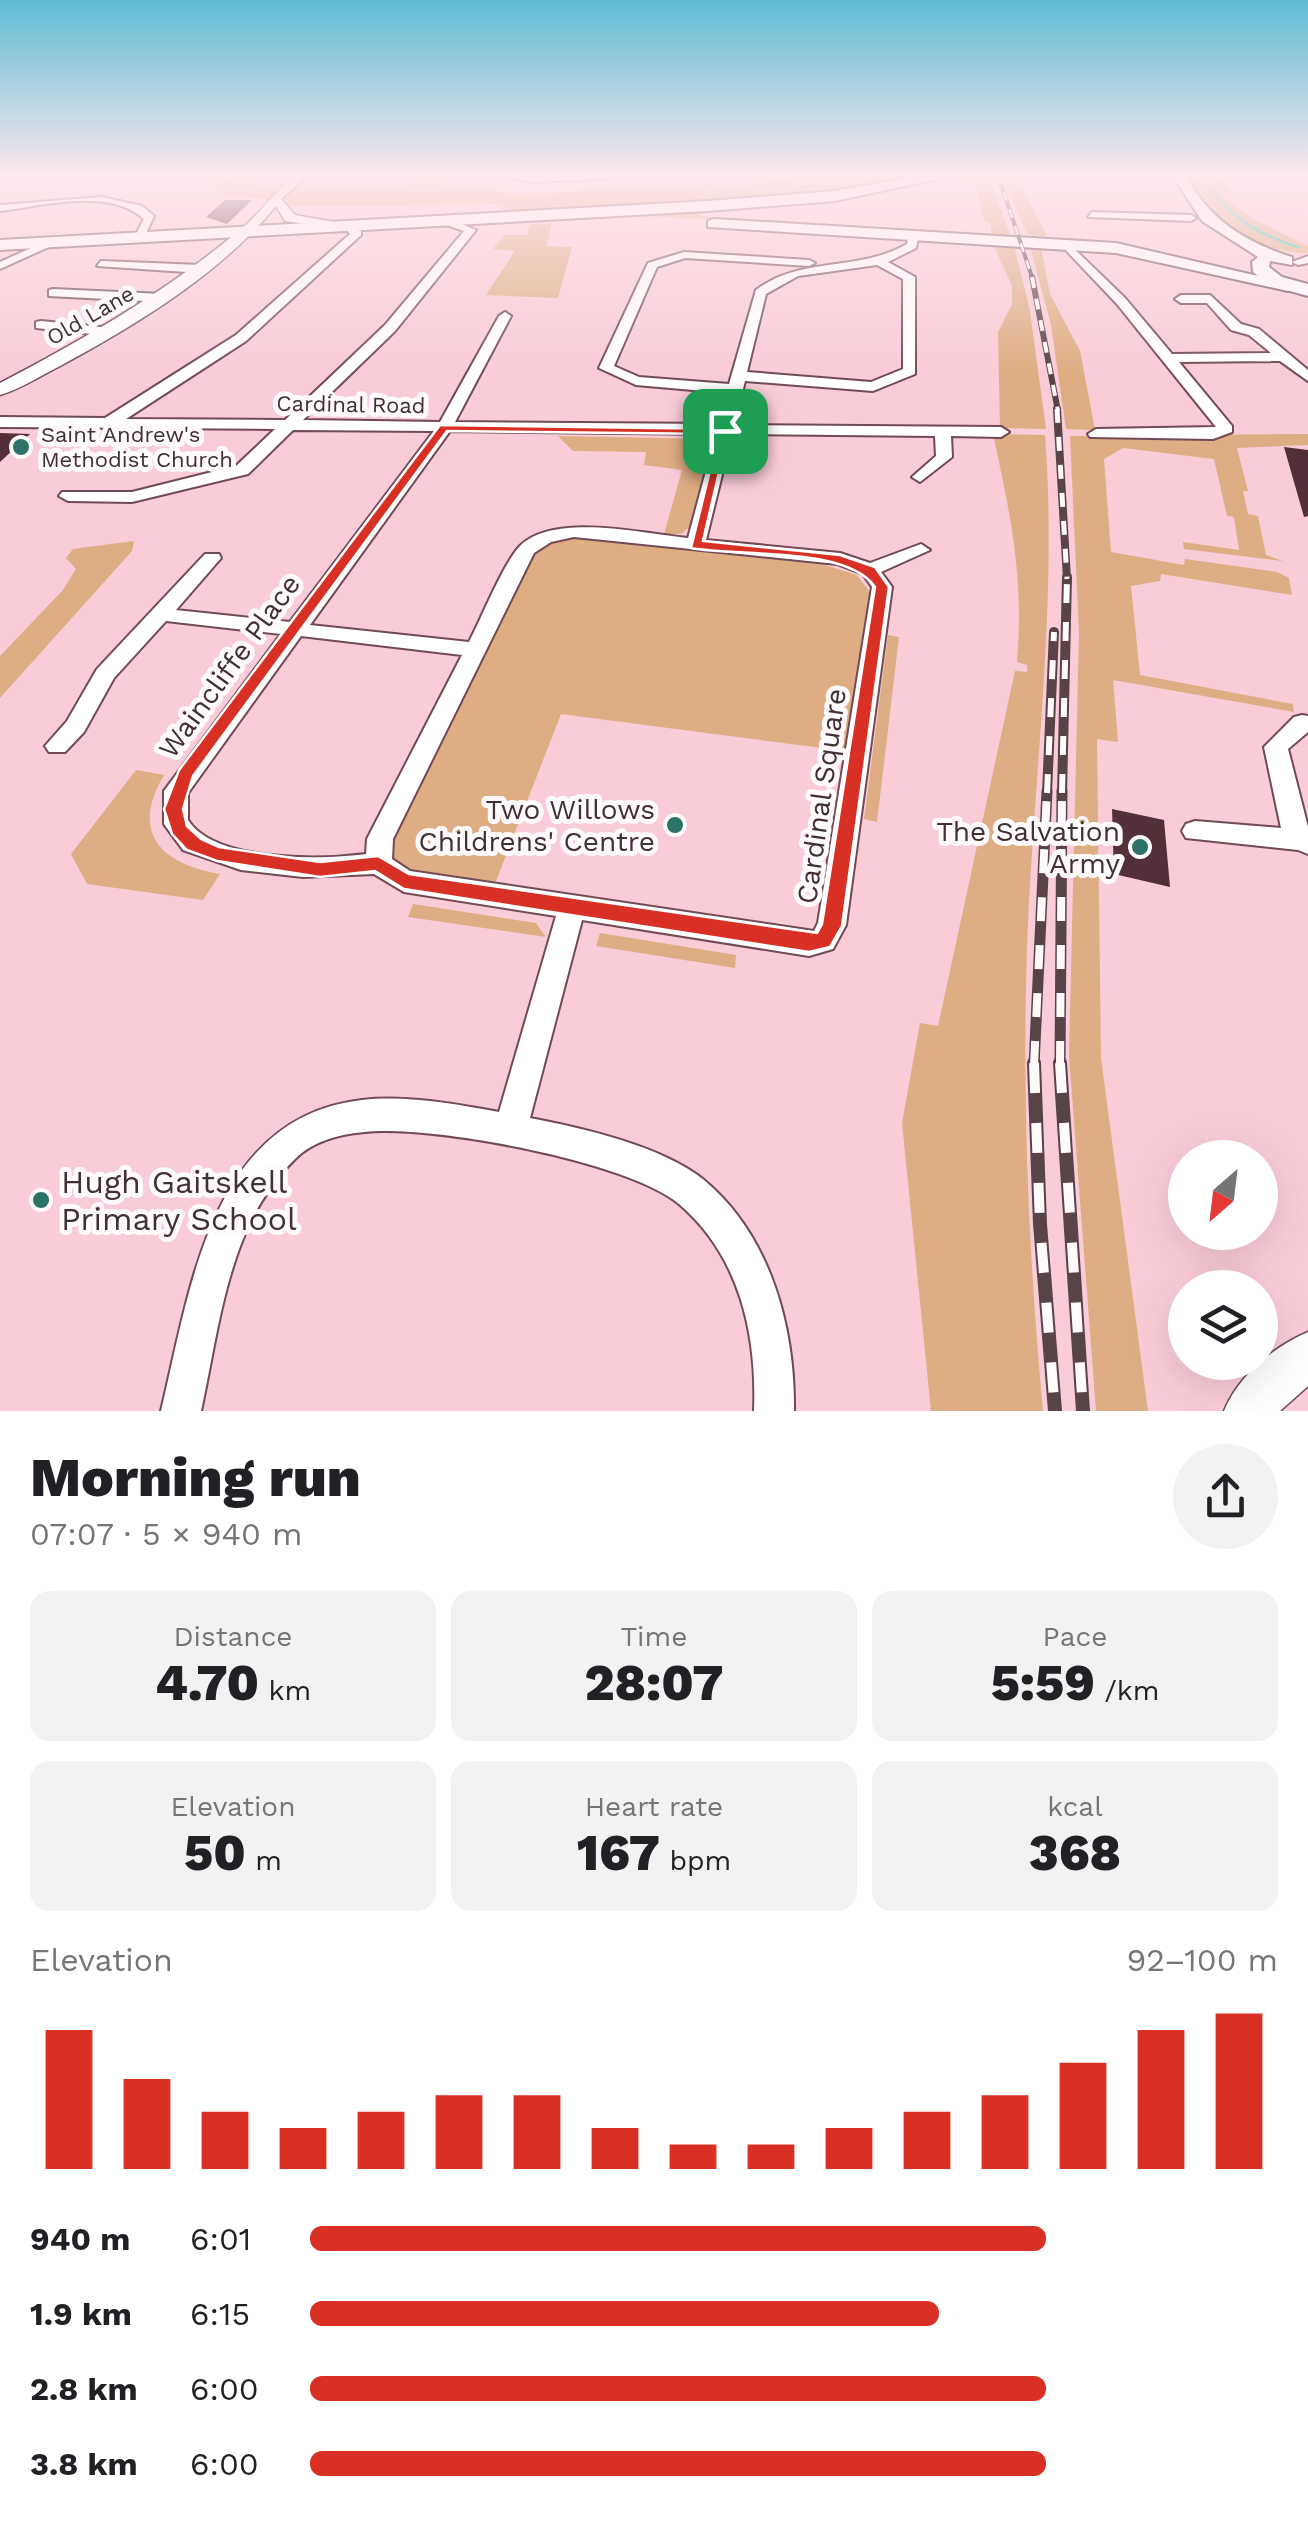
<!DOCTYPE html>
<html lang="en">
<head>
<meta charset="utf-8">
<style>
  :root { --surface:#fff; --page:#f2f2f2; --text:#202124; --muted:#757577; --accent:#d93025 }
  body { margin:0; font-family:"Work Sans",sans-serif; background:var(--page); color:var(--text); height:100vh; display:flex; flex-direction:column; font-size:38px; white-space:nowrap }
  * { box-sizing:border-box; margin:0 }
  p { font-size:32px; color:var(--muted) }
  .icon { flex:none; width:55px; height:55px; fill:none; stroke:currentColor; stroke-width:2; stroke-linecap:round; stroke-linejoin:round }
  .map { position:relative; height:1411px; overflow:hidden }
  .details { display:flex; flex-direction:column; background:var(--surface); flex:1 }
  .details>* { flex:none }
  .needle { width:65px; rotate:208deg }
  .controls { position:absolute; left:1168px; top:1140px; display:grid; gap:20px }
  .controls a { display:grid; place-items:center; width:110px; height:110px; border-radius:50%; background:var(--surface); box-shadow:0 10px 40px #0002; font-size:50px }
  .pin { position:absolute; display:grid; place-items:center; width:85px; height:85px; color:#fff; margin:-42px; border-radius:20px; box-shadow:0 5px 15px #0006 }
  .round { display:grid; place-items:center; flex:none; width:105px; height:105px; border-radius:52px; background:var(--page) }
  .overview { display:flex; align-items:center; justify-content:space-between; height:170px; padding:0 30px }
  h1 { font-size:55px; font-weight:800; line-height:75px }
  .metrics { display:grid; grid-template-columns:repeat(3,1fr); gap:15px; height:170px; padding:10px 30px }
  .metrics div { display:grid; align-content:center; border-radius:20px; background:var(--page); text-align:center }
  .metrics b { font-size:50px; font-weight:800 }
  .metrics small { font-size:28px; font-weight:400 }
  .metrics p { font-size:28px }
  .chart { height:280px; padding:20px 30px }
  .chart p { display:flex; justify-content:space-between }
  .chart svg { width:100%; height:180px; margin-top:10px; stroke:var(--accent); stroke-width:6 }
  ul { padding:0 30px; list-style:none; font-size:32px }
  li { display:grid; grid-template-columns:160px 120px 1fr; align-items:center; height:75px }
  li i { height:25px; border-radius:12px; background:var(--accent) }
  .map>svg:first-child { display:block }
  .green { fill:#dead83 }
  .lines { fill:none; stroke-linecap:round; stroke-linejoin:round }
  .stream { stroke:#30c9b5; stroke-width:2.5 }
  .building { fill:#532f3a }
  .minor-casing { stroke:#714a55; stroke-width:4 }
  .tertiary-casing { stroke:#714a55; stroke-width:3 }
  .primary-casing { stroke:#714a55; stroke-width:4 }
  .trunk-casing { stroke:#714a55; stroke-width:4 }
  .minor { fill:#fff; fill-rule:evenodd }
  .tertiary { fill:#fff; fill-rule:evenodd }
  .primary { fill:#fff; fill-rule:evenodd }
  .trunk { fill:#fff; fill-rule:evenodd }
  .rail-far5-casing { stroke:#584348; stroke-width:4 }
  .rail-far4-casing { stroke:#584348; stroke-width:6 }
  .rail-far3-casing { stroke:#584348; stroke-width:8 }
  .rail-far2-casing { stroke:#584348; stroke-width:10 }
  .rail-far1-casing { stroke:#584348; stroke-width:11 }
  .rail-casing { stroke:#584348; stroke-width:14 }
  .rail-far5 { stroke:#fef9fa; stroke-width:2.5; stroke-dasharray:9; stroke-linecap:butt }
  .rail-far4 { stroke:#fef9fa; stroke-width:4; stroke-dasharray:11; stroke-linecap:butt }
  .rail-far3 { stroke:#fef9fa; stroke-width:5; stroke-dasharray:14; stroke-linecap:butt }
  .rail-far2 { stroke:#fef9fa; stroke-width:6; stroke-dasharray:19; stroke-linecap:butt }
  .rail-far1 { stroke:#fef9fa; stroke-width:8; stroke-dasharray:24; stroke-linecap:butt }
  .rail { stroke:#fef9fa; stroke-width:10; stroke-dasharray:30; stroke-linecap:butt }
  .route { fill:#d93025; stroke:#fff; stroke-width:2.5; fill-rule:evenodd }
  .poi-dot { fill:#2c7267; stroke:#fef9fa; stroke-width:4 }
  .labels { text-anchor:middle; stroke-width:10; stroke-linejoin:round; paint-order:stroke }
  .far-street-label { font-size:22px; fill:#412f34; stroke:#fef9fa }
  .far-poi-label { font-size:22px; fill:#412f34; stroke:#fef9fa; text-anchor:start }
  .street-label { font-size:28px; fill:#412f34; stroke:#fef9fa }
  .poi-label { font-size:28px; fill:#412f34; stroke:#fef9fa; text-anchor:end }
  .near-poi-label { font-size:32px; fill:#412f34; stroke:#fef9fa; text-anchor:start }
</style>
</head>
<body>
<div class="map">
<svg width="1308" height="1411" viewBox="0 0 1308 1411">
  <rect width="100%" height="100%" fill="#faccd7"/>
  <path class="green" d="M807,175H937L831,194L502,214L503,204L290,206L260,198L221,196L222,188L215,186L222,181L303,190L433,183L522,194L715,184L726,188Z
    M960,175H988L1010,234L1002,237L630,215L798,203L703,211L700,216L992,234L990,222L983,219L974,177L950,178Z
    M1001,175H1023L1025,179L1018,180L1047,236L1028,235Z
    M1183,175H1218L1233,193H1218L1257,221L1308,246V253C1261,254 1199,222 1183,175Z
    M552,223L546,246L572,247L558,298L486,295L515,251L493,249L505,235H527L530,224Z
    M993,244L1014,245L1030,311L1046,429L1000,428L998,332L1012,304V286Z
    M1030,246L1041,248L1050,294L1080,351L1095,430L1066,429L1051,325Z
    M993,434L1045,435C1059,620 1029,803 1026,987C1023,1129 1030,1271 1043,1411H931L902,1123L920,1023L938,1026L1015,671L1027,672V665L1017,662C1024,575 1011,518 993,434Z
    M1308,434V445L1237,448L1248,491H1243L1248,514L1258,516L1266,555L1283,561L1184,549L1183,542L1239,550L1234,517L1227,516L1214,459L1123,448L1104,459L1111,552L1184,565L1185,559L1277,572L1289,578L1292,595L1161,574L1160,581L1131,586L1140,675L1293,704L1294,712L1113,680L1118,742L1097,739L1101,1058L1148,1411H1096L1069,1056L1079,632L1070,436Z
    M558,436L709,439L714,444L691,526L681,534H664L682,470L644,465L646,452L573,451Z
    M570,537L815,562L857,575L872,595L845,751L561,714L494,886L410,873L393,857V835L535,551L549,541Z
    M134,541L132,551L0,698V656L63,590L76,569L66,558L73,549Z
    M888,635L899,637L877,822L864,819Z
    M136,770L164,775C130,832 160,864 220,874L203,900L87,884L71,854Z
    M413,904L536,923L546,937L408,917Z
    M600,933L736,955L735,968L596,946Z"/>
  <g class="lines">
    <path class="stream" d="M1202,175C1224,214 1256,234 1298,247"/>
  </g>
  <path class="building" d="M225,200H252L227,224L206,217Z
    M0,433L30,434L0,462Z
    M1284,447L1308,450V516L1304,517Z
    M1112,809L1164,820L1170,887L1114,874Z"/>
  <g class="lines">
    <g class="minor-casing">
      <path id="minor" d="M493,175H689L532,182Z
        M102,197L142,206L154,216L142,242L133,240L144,219C109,187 43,206 0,211V205Z
        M1092,212L1191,215L1196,218L1191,221L1088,217Z
        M451,220L476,230L395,331L303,420L440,422L499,316L505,312L511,316L455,422L718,424L727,393L636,385L599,368L648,263L684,252L809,260L815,263L809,266L685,258L657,267L614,366L639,377L729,384L756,290C801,256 859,272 907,244L909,234L914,231L919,234L916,248L888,262L915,277V374L873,391L745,381L734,425L1001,427L1009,432L1001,437L951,436L952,457L920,482L912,477L936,456L935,436L732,434L706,540L840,553L870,563L921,544L930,550L881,572L892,587L846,925L833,949L809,956L582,920L530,1118C583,1128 662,1146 704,1180C771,1236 795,1328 794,1411H754C757,1335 740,1256 679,1204C628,1161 432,1125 365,1132C340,1134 313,1141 295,1159C228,1224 220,1324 201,1411H161C190,1291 210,1117 362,1100C406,1095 455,1104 499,1112L556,916L404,892L374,874L303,877L241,870L183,850L164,824V791L281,634L166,621L114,678L84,732L65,752H49L45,746L67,721L97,669L205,554H219L221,558L176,610L290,622L434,431L293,430L248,474L132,502L68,501L59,496L62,492H132L236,466L275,429L0,427V417L105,418L236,335L350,234L345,227L361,231V235L246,341L126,419L285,420L385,325L464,231L447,225ZM877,265L903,279V369L871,382L747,372L766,294L798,276ZM450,431L716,434L688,538C644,534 554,512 520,546C504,562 481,619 469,642L310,625ZM574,537L837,564L863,574L872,587L818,923L814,931L410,871L392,859L393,839L534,553L551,542ZM301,636L462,655L367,839L366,854C320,860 215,862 188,820V793Z
        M49,240L53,245L0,269V262Z
        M1065,240L1125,298L1172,354L1271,353L1249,335L1231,330L1207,303H1181L1175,299L1181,295H1210L1241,324L1259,329L1308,370V381L1280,361L1179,362L1232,426V432L1213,439L1090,437L1088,434L1096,429L1216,427L1117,304L1061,245Z
        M1308,256V263L1298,265L1292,262Z
        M101,261L201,265L207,269L201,273L97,266Z
        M53,289L163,294L169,298L163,302L49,296V290Z
        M41,321L111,328L118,332L111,336L36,328V322Z
        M1302,715L1308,716V732L1288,749L1308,827V854L1298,850L1186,838L1182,831L1186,824L1195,821L1281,828L1264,747L1294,717Z"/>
    </g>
    <g class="tertiary-casing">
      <path id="tertiary" d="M296,175H309L281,199L295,215L334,222V228L285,221L276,206C220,274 139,323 62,365C42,375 21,389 0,395V383C86,338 166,292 241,229C261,213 274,191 296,175Z
        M1308,1332V1386L1280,1411H1224C1238,1376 1273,1347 1308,1332Z"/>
    </g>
    <g class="primary-casing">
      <path id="primary" d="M925,175H956L835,201L708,211L0,250V240L708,201L835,191Z
        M714,219L1116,243L1297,285L1288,291L1116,253L708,227V221Z"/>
    </g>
    <g class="trunk-casing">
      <path id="trunk" d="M1172,175H1186C1207,219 1247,243 1292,257V265L1270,261L1269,267L1282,277L1308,284V296L1268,285L1253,272L1252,262L1258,257L1202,221Z"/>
    </g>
    <use href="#minor" class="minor"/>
    <use href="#tertiary" class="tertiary"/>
    <use href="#primary" class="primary"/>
    <use href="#trunk" class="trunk"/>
    <g class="rail-far5-casing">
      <path id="rail-far5" d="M998,175L1033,280"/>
    </g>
    <g class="rail-far4-casing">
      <path id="rail-far4" d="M1032,277L1058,411"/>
    </g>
    <g class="rail-far3-casing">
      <path id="rail-far3" d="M1057,409L1067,579"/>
    </g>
    <g class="rail-far2-casing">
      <path id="rail-far2" d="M1047,793L1054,632
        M1062,793L1067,577"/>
    </g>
    <g class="rail-far1-casing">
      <path id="rail-far1" d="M1034,1065L1047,791
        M1060,1065L1062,791"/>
    </g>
    <g class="rail-casing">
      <path id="rail" d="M1034,1063L1040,1224L1055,1411
        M1060,1063L1083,1411"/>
    </g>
    <use href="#rail-far5" class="rail-far5"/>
    <use href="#rail-far4" class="rail-far4"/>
    <use href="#rail-far3" class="rail-far3"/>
    <use href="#rail-far2" class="rail-far2"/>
    <use href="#rail-far1" class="rail-far1"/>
    <use href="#rail" class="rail"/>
  </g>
  <linearGradient id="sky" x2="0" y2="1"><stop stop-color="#5ebcd4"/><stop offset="0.47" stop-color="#fde8ed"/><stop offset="1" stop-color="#fde8ed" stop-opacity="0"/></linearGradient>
  <rect width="1308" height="373" fill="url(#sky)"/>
  <path class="route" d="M440,425L729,429L703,541L840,555L875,567L889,587L842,926L830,947L809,952L404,889L375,871L320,877L217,861L187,850L172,834L164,809L179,770ZM447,431L719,434L691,548C738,557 847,546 875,587L822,924L817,933L409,874L378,856L320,862L219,847L201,839L187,826L183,809L193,776Z"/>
  <g class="poi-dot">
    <circle cx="21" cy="447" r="10"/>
    <circle cx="675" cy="825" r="10"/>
    <circle cx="1140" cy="847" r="10"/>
    <circle cx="41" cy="1200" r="10"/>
  </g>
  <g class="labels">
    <g class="far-street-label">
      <text transform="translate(90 315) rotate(-30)" y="8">Old Lane</text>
      <text transform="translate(351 404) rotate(1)" y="8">Cardinal Road</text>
    </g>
    <g class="far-poi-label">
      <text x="41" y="442">Saint Andrew's<tspan x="41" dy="25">Methodist Church</tspan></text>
    </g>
    <g class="street-label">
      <text transform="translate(229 666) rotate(-54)" y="10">Waincliffe Place</text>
      <text transform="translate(821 796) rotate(-82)" y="10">Cardinal Square</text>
    </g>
    <g class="poi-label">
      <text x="655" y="819">Two Willows<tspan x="655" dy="32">Childrens' Centre</tspan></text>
      <text x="1120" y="841">The Salvation<tspan x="1120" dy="32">Army</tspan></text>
    </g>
    <g class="near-poi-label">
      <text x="61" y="1193">Hugh Gaitskell<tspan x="61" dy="37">Primary School</tspan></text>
    </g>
  </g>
</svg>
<div class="controls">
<a><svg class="needle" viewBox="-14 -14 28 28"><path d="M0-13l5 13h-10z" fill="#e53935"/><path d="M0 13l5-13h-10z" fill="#757577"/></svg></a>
<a><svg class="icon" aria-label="layers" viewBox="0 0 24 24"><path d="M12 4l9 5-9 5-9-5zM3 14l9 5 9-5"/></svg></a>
</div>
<div class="pin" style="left:725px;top:431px;background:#1e9e55"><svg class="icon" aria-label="arrive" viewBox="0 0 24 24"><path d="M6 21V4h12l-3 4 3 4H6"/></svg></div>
</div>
<section class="details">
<div class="overview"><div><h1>Morning run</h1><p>07:07 · 5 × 940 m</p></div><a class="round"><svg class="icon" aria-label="share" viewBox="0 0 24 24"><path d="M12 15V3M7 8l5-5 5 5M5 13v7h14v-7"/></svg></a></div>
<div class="metrics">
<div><p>Distance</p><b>4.70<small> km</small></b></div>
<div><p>Time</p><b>28:07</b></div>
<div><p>Pace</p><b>5:59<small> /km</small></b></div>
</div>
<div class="metrics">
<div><p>Elevation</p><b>50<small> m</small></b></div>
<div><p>Heart rate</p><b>167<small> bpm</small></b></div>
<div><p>kcal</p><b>368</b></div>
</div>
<div class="chart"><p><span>Elevation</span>92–100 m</p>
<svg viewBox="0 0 160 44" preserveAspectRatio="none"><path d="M5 44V10M15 44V22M25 44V30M35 44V34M45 44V30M55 44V26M65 44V26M75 44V34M85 44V38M95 44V38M105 44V34M115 44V30M125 44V26M135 44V18M145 44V10M155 44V6"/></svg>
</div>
<ul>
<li><b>940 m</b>6:01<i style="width:76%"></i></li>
<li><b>1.9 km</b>6:15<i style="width:65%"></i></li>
<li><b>2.8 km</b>6:00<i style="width:76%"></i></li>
<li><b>3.8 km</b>6:00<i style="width:76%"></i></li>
</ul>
</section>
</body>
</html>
